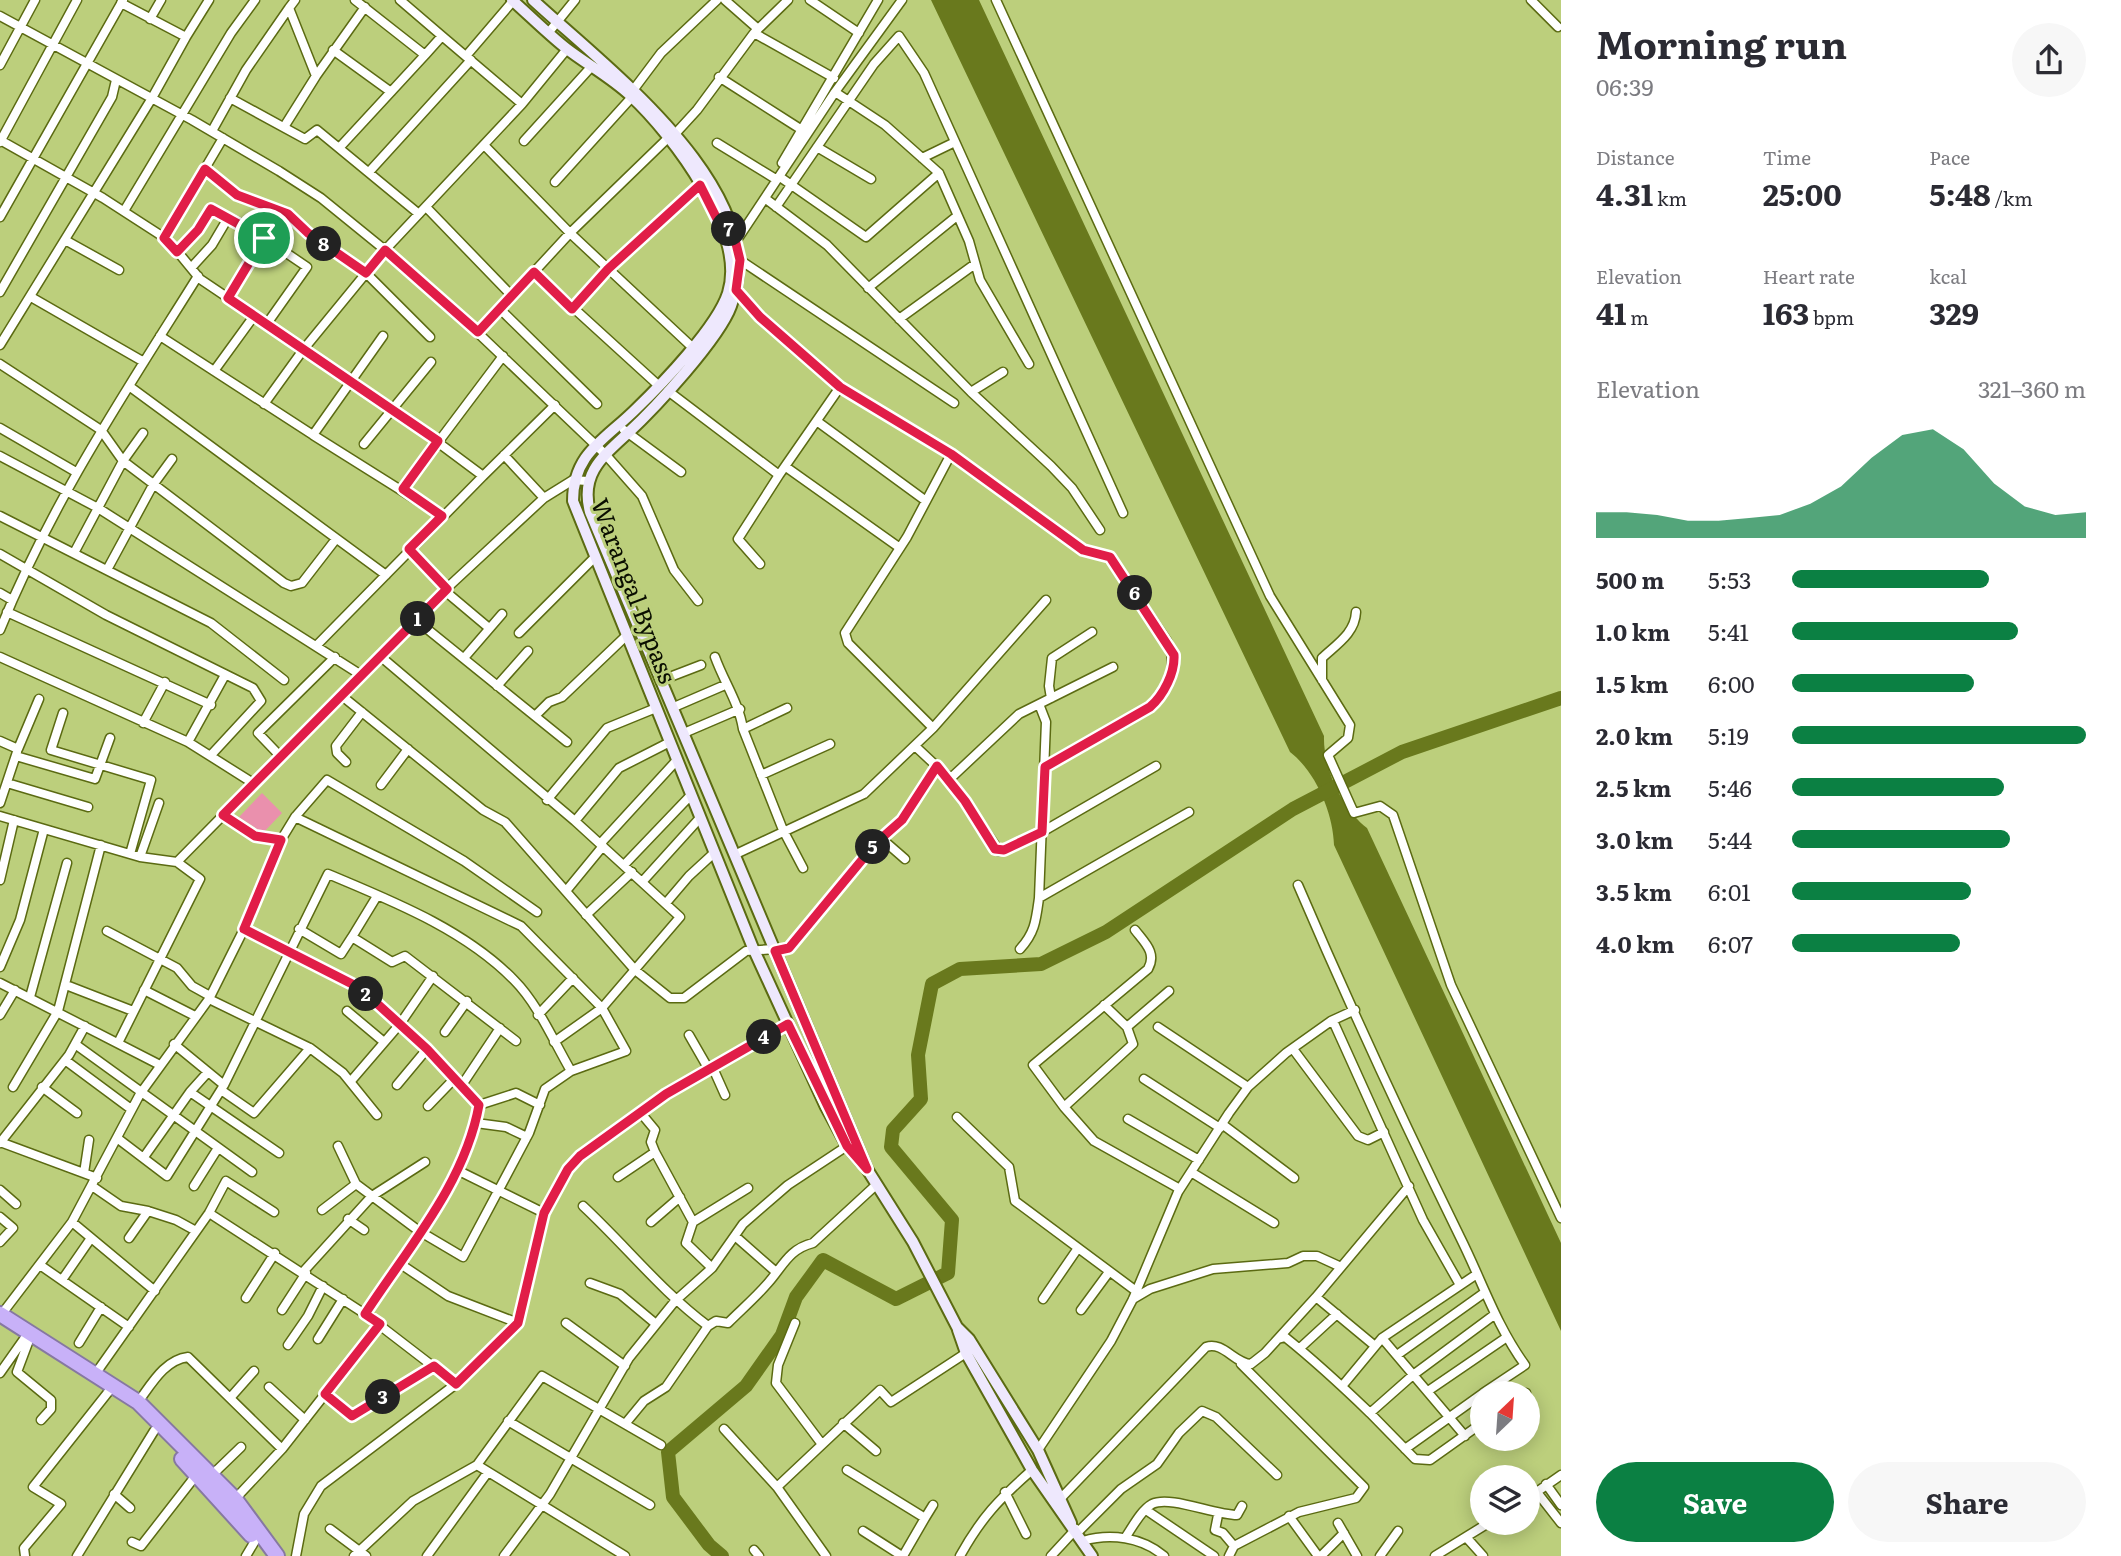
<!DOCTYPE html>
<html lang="en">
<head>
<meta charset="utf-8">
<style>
  :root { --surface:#fff; --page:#f7f7f7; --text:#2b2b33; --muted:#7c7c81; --accent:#0b8043 }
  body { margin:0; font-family:Literata,serif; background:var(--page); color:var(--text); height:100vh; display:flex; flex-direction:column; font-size:26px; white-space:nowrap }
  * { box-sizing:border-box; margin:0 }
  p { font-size:23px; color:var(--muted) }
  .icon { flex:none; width:38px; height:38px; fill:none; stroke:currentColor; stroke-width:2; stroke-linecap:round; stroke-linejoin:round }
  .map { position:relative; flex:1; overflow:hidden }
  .side { display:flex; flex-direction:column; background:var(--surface); width:560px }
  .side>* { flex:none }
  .needle { width:46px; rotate:25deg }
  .fabs { position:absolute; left:1470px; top:1381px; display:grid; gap:14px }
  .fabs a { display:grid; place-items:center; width:70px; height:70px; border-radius:50%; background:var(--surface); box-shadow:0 4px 18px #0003; font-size:35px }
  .pin { position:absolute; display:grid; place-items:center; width:60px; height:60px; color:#fff; margin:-30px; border:4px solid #fff; border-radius:50%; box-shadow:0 2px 7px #0007 }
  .km { position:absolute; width:35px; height:35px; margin:-18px; border-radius:50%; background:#222; color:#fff; font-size:19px; line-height:35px; text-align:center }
  .round { display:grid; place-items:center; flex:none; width:74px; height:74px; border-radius:37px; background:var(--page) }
  .head { display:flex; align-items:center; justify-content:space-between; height:119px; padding:0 35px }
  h1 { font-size:38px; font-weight:700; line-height:52px }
  .metrics { display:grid; grid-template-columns:repeat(3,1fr); gap:10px; height:119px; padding:7px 35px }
  .metrics div { display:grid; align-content:center }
  .metrics b { font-size:30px; font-weight:700 }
  .metrics small { font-size:19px; font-weight:400 }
  .metrics p { font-size:19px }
  .chart { height:196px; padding:14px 35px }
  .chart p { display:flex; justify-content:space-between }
  .chart svg { width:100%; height:126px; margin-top:7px; fill:var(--accent); opacity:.7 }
  .cta { display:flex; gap:14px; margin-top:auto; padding:14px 35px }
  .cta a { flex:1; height:80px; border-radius:42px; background:var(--accent); color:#fff; font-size:28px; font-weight:700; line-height:80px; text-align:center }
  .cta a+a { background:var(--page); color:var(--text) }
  ul { padding:0 35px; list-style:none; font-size:23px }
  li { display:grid; grid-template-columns:112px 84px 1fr; align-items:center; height:52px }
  li i { height:18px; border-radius:9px; background:var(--accent) }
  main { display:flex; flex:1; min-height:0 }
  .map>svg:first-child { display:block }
  .green { fill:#ea90ad }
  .water { fill:#69791d }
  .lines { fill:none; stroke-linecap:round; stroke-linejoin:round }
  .river { stroke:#69791d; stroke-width:14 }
  .street-casing { stroke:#5b6a12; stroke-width:11 }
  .secondary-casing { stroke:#5b6a12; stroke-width:14 }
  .highway-casing { stroke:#8678a1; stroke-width:18 }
  .street { stroke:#fff; stroke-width:8 }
  .secondary { stroke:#eee8fd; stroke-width:10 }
  .highway { stroke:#c8b1f8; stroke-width:14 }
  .route-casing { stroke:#fff; stroke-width:14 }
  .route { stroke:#e11d48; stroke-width:9 }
  .labels { text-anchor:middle; stroke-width:6; stroke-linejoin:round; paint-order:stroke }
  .street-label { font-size:24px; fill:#0a0e00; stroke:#bccf7c }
</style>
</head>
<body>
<main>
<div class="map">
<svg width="1561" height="1556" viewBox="0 0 1561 1556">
  <rect width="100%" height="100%" fill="#bccf7c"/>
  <path class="green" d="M262,793L282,813L263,833L239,817Z"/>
  <path class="water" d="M931,0H979L1324,736C1323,768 1342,809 1367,828L1561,1243V1331L1334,845C1333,813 1316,772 1290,752Z"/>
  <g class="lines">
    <path class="river" d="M722,1556L709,1545L673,1497L668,1452L746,1386L782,1335L796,1297L823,1260L896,1299L948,1273L952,1220L891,1147L893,1130L921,1099L918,1055L932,984L960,969L1041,964L1106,932L1293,809L1402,752L1561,698"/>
    <g class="street-casing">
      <path id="street" d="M355,0L425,55L442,36L522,104L567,49
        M400,0L442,36
        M725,0L758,29
        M810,0L859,33
        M996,0L1270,596L1350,725L1348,738L1328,755L1354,813L1380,806L1393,815L1451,985L1561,1218
        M1531,0L1558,27
        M0,16L192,120L279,171L321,198L385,250L522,104
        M150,19L161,0
        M549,32L575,0
        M754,33L834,78
        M186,37L209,0
        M333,50L391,92
        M466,56L513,1
        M0,65L35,0
        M316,76L365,7
        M719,77L802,130
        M634,89L661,53L717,0
        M835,92L885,125L939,173L969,241L980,280L1029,364
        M230,98L305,139L317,130L419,214
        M284,127L316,76L289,8L295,0
        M212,131L246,70L289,8
        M675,134L697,110L754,33L788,0
        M0,140L103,198L168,240L200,279L393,409L483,476L555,405
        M524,141L592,66
        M0,142L77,0
        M717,143L774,178
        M484,145L570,233L692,347
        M340,147L425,55
        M817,147L871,179
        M922,158L955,142
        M782,163L878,0
        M205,169L237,195L288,214L308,233L366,273L430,337
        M369,172L471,60
        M780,177L866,237L939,173
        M555,182L632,97
        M766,199L827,245L971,392L1051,466L1072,488L1100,530
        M426,207L512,296
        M776,207L874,64L899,36L924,73L1123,513
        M124,211L231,33L255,0
        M0,217L123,0
        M164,238L223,138
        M65,240L119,270
        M733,246L835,92L902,0
        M177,252L198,230L211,209L248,227L307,267L266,325
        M740,260L954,403
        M191,268L212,245L228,218
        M534,272L570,233L668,138
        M868,288L957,216
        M736,290L760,317L840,387L951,454L1083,550L1110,557L1167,641C1178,664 1170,690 1150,707L1045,767
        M0,292L112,97L116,80
        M31,297L144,362
        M228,298L264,238
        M572,308L608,269L700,185
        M501,310L597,404
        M899,319L975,264
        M478,333L534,272L658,385
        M160,336L313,435L383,336
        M0,345L152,98L186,37L121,3
        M0,364L101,430L123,461L284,583L291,586L302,583L336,539
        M214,371L254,316
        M129,386L386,575
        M668,391L779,475L840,387
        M971,392L1003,372
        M264,404L303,350L385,250L478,333L605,454L642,496L674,570L698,601
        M818,422L926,501
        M0,428L76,472
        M624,430L681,472
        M313,435L442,516
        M364,444L431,362
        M504,455L544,498
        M0,456L98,508L361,675
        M786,467L900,548
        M403,489L503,356
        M0,516L211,623L284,680
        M409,549L447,588
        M74,553L123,461L143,433
        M0,554L106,615L253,688L261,701L212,754
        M760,564L738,539L779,475
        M108,568L153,485L172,459
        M445,591L489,628
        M0,593L12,600
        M7,612L211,705
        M416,620L567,742
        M0,630C51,503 126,391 198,276
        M519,633L594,558
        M317,645L483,476
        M380,656L575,821L680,917L602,1008L554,1042
        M0,657L188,742L253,783
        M715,657C724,682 739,703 743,729
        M464,658L502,614
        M662,680L701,665
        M1322,680V658C1337,644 1355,633 1356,612
        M497,686L528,651
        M342,696L483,810L505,822L635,970L670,998H684L746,951L789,948L876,843L903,820L937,766
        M1051,698L1049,686L1052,658L1092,632
        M1039,704L1113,667
        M674,707L725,685
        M787,708L743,729L783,830L803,868
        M63,713L51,750L151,780L130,854
        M535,716L549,702L562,697L627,635
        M143,723L165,682
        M933,728L848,643L845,633L907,537L951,454
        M684,733L740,709
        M0,741L18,749L39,699
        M188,742L225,675
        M915,746L947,776H953L1019,714L1039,704L1046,722L1039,898L1189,812
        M16,756L95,779L110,738
        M281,757L258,733L335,657
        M346,762L337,753L336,746L362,712
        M761,775L830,744
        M947,776L999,851L1042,832L1156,766
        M7,783L88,807
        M381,785L408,749
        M547,800L607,728L656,708
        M0,803L17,752
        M223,815L255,836L281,840
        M0,816L140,857L177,862L447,588L544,498L573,480L587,481
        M295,817L521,926L602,1008L626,1051L571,1071L545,1089L529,1133L463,1257L419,1231L356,1184L338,1146
        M575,821L619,768L670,742
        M882,839L905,859
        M600,844L677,760
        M736,854L864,794L933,728L1046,600
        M140,857L159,803
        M624,865L690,796
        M0,880L14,820
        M642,882L699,819
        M1298,885C1349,1004 1403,1121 1460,1237C1482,1281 1496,1325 1525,1365L1483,1393
        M566,891L603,846
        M666,903L689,876L714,853
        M586,915L632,872
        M244,929L360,988L427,1049L479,1105C465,1183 408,1248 365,1314
        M299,929L341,954L352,937L392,962L405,956L516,1041
        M107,931L177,968L192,986L210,996
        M352,937L377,896
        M1020,949C1035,933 1036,920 1039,898
        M0,967L20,920L44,829
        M0,983L160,1065
        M66,985L133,1011
        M144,990L195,1016
        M30,997L67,863
        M209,999L310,1048L343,1073L377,1115
        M1104,1005L1127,1027L1133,1044L1064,1107L1094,1141L1180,1189
        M347,1011L384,1042
        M0,1015L15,990
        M538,1015L573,978
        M1333,1021L1423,1220L1460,1285
        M1127,1027L1169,991
        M1158,1027L1248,1087
        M445,1032L467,1001
        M689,1035L708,1068
        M118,1043L200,879L177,862
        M75,1044L252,1172
        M174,1044L224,1085
        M1293,1049L1358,1136L1368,1140L1384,1132
        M65,1060L131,1109
        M712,1066L725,1095
        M1144,1079L1220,1128
        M351,1081L400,1024L433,976
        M397,1085L427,1049
        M462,1085L500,1028
        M13,1087L58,1011L101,845
        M42,1087L77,1113
        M221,1090L254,1113L310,1048
        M190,1092L208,1072
        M479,1105L516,1093L540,1105
        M428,1106L455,1078
        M1064,1107L1033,1065L1148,969C1157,953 1145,943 1135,930
        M640,1112L655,1130L651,1142L655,1152
        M957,1117L1009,1167L1015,1201L1136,1291
        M1128,1119L1199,1160
        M476,1123L506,1127L527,1137
        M1222,1124L1294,1178
        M117,1138L167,1176L224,1085L328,874C392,901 464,929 514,980C538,1004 554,1042 571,1071
        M0,1142L97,1178
        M0,1143L69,1055L85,1026
        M144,1157L190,1092L279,1153
        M459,1171L544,1213
        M1191,1172L1274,1223
        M84,1173L89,1140
        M618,1177L655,1152L693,1222L686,1243L712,1268
        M92,1186L121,1206L148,1211
        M194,1186L218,1148
        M0,1190L16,1204
        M583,1206C626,1246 662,1292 708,1326L666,1387L644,1401L625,1424
        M322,1210L356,1184
        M209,1213L365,1314L456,1384
        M0,1217L13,1228L0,1242
        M348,1219L364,1230
        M72,1222L155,1291
        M651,1222L680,1197
        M693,1222L748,1188
        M735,1236L776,1272
        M129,1238L148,1211L176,1220L196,1231
        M399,1263L448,1296L518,1323
        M40,1265L129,1327
        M303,1272L372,1196L425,1162
        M62,1280L91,1238
        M590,1283L620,1294L656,1324
        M1316,1297L1409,1186
        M246,1298L275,1253
        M1043,1299L1078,1248
        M1133,1299L1150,1289L1213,1269L1288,1263L1303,1256H1317L1341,1267
        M282,1310L306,1273
        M1081,1310L1109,1272
        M1,1315L72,1222L140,1094L209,999L244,929L281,840L295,817L327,780L464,861L537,912
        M566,1323L625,1366
        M795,1323L778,1365L776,1383L821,1443
        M708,1326L716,1321L728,1323C741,1310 756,1297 768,1283C783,1266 789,1249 813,1243L876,1185
        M1382,1338L1465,1436
        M318,1339L343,1299
        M1278,1339L1285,1337C1315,1361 1342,1386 1370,1413L1413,1375L1494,1315
        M29,1340L17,1372L51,1400V1409L41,1420
        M79,1343L101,1307
        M288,1345L308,1316L323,1286
        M1300,1348L1337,1314
        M1397,1355L1484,1293
        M0,1373L24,1339
        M96,1373L209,1213L226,1181L274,1212
        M1343,1385L1382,1338L1477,1274
        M269,1387L305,1420
        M1428,1391L1507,1337
        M1525,1393H1526
        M325,1394L352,1416L434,1366
        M230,1398L254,1371
        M138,1402C151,1385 164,1360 188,1357L282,1449
        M1370,1413L1415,1459L1430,1460L1482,1423
        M508,1421L650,1505
        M843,1423L876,1451
        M724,1429L777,1487
        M1405,1449L1482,1394
        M1038,1450L1111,1341L1133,1299L1178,1192L1229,1113L1248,1087L1286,1053L1331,1021L1355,1010
        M477,1465L625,1556
        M847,1470L925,1518L903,1556
        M212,1475L241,1447
        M1546,1484L1561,1505
        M1536,1491L1561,1523
        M1005,1492L1026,1534
        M114,1494L130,1508
        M1062,1497L1206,1347C1223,1341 1234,1363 1251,1364L1265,1353L1316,1297L1375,1346
        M1528,1498L1561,1475
        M235,1499L282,1449L380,1324
        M1146,1510L1214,1556
        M1218,1515L1215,1530L1223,1533L1234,1546L1229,1556
        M1289,1516L1318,1556
        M925,1518L933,1505
        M1338,1523L1357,1556
        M330,1529L366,1556
        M863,1531L902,1556
        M1078,1532L1121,1489L1157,1464L1179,1433L1202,1411L1216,1417L1277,1475
        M1466,1537L1483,1556
        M1125,1538C1132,1528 1141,1510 1152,1504C1170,1495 1214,1515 1237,1515L1242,1506
        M1083,1541C1110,1533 1142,1537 1164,1556
        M132,1542L141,1546L197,1474
        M1234,1546L1299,1512L1356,1498L1364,1487L1241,1364
        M754,1550L759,1556
        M25,1556L24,1548L61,1504L33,1487L109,1391
        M77,1556L154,1431
        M246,1556L255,1541
        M296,1556L304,1514L321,1486L456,1384L518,1323L544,1213L568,1169L580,1156L666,1094L788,1024
        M354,1556L413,1501L477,1465L542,1376L661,1445
        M427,1556L488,1472
        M504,1556L550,1494L629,1358L675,1301L712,1268L743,1224L788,1185L847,1146
        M826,1556L777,1487L880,1390L891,1402L966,1353
        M960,1556C981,1518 999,1499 1032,1470
        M1051,1556L1076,1529
        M1321,1556L1344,1533
        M1380,1556L1398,1531
        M1435,1556L1490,1522"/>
    </g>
    <g class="secondary-casing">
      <path id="secondary" d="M512,0C530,16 548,34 567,49C588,65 612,78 631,96C673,135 747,233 728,293C717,327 662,384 636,409C605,440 573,453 573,501L753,948L826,1107L847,1146L861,1162
        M533,0C605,67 775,192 731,306C719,339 655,408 628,433C602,457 580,474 590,512L867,1169L913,1242L957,1327L969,1339L1038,1450L1071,1523
        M958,1330L966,1353L1032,1470L1092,1556"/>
    </g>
    <g class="highway-casing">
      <path id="highway" d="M0,1314L138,1402L235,1499L277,1556
        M182,1459L251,1535"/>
    </g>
    <use href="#street" class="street"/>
    <use href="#secondary" class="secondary"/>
    <use href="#highway" class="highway"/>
  </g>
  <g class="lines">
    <g class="route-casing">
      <path id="route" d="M205,169L237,195L288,214L308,233L366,273L385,250L478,332L534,272L572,309L608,269L700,185L723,231L732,227L740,260L736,290L760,317L840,387L951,454L1083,550L1110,557L1174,655C1175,672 1164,695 1150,707L1045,767L1042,832L1004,850L995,849L965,801L937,766L902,820L876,843L789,948L775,951L867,1169L847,1146L788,1024L666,1094L580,1156L568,1169L544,1213L518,1323L456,1384L434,1366L352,1416L325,1394L380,1324L365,1314C408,1248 465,1183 479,1105L427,1049L360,988L244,929L281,840L255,836L223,815L447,589L409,549L442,516L403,489L438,441L228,298L264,238L211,209L198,230L177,252L164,238Z"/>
    </g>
    <use href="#route" class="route"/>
  </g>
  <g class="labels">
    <g class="street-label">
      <text transform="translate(633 591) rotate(69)" y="8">Warangal Bypass</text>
    </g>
  </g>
</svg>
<div class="fabs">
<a><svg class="needle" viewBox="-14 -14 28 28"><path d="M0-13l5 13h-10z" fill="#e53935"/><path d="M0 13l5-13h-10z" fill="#7c7c81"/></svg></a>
<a><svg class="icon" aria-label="layers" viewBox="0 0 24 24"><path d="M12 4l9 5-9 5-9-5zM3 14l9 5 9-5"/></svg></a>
</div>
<div class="pin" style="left:264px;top:238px;background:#1e9e55"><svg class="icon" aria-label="arrive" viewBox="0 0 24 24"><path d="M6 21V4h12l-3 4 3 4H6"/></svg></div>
<b class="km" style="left:418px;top:619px">1</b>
<b class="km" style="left:366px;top:994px">2</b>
<b class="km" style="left:383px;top:1397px">3</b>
<b class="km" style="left:764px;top:1037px">4</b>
<b class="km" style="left:873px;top:847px">5</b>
<b class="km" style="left:1135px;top:593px">6</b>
<b class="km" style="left:729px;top:229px">7</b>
<b class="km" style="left:324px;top:244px">8</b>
</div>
<section class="side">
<div class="head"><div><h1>Morning run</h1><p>06:39</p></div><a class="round"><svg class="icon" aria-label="share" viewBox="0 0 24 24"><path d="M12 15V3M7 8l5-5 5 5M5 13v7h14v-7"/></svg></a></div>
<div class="metrics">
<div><p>Distance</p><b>4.31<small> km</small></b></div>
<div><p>Time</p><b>25:00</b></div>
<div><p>Pace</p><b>5:48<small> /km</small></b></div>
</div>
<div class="metrics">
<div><p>Elevation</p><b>41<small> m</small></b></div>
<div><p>Heart rate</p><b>163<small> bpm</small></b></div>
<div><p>kcal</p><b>329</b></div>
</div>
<div class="chart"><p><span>Elevation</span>321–360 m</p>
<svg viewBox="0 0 160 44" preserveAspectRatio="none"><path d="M0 44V35L10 35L20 36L30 38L40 38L50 37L60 36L70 32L80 26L90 16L100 8L110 6L120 13L130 25L140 33L150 36L160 35V44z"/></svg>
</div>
<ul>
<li><b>500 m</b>5:53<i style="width:67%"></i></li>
<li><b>1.0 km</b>5:41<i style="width:77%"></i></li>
<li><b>1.5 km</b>6:00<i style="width:62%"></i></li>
<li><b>2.0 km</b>5:19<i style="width:100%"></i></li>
<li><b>2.5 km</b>5:46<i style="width:72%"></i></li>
<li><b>3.0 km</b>5:44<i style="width:74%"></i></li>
<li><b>3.5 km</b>6:01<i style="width:61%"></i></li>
<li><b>4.0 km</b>6:07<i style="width:57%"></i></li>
</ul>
<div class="cta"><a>Save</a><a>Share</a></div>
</section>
</main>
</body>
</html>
